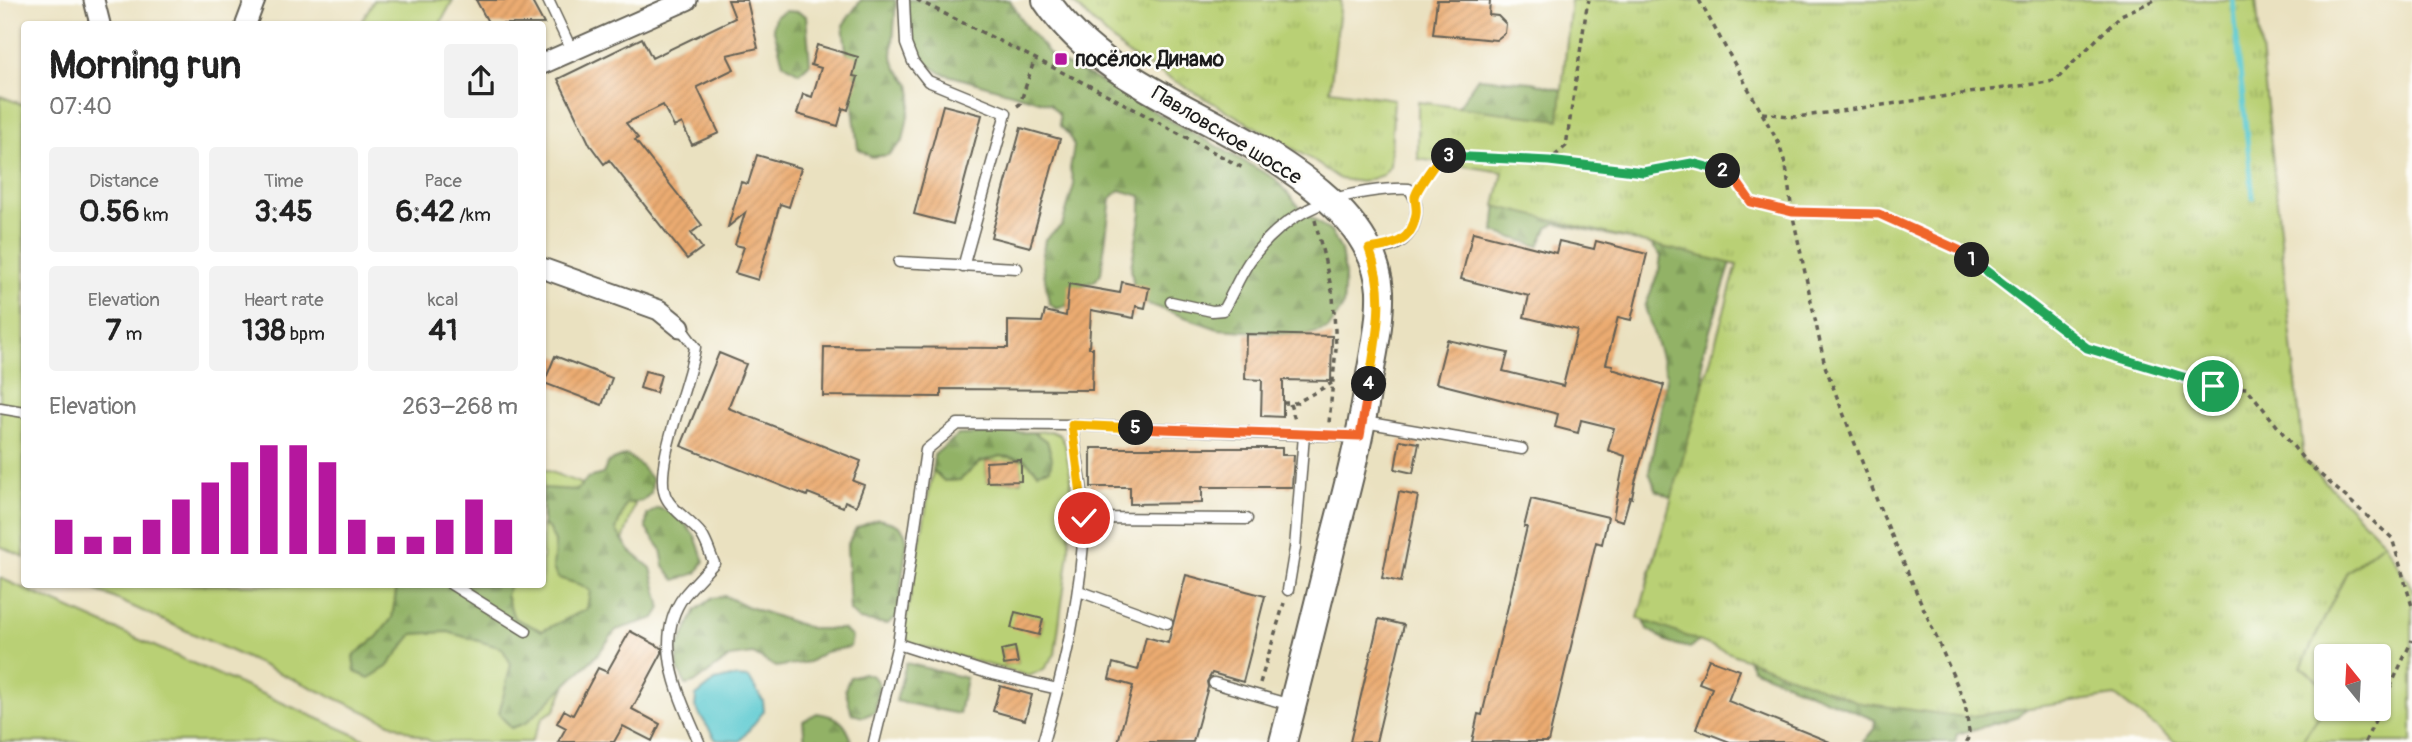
<!DOCTYPE html>
<html lang="en">
<head>
<meta charset="utf-8">
<style>
  :root { --surface:#fff; --page:#f2f2f2; --text:#222; --muted:#767676; --accent:#b5179e }
  body { margin:0; font-family:Pangolin,sans-serif; background:var(--page); color:var(--text); height:100vh; display:flex; flex-direction:column; font-size:26px; white-space:nowrap }
  * { box-sizing:border-box; margin:0 }
  p { font-size:23px; color:var(--muted) }
  .icon { flex:none; width:38px; height:38px; fill:none; stroke:currentColor; stroke-width:2; stroke-linecap:round; stroke-linejoin:round }
  .map { position:relative; flex:1; overflow:hidden }
  .panel { position:absolute; left:21px; top:21px; width:525px; height:567px; display:flex; flex-direction:column; background:var(--surface); border-radius:7px; box-shadow:0 2px 5px #0004 }
  .panel>* { flex:none }
  .needle { width:46px; rotate:342deg }
  .tools { position:absolute; left:2314px; top:644px; display:grid; gap:14px }
  .tools a { display:grid; place-items:center; width:77px; height:77px; border-radius:7px; background:var(--surface); box-shadow:0 2px 5px #0004; font-size:35px }
  .pin { position:absolute; display:grid; place-items:center; width:60px; height:60px; color:#fff; margin:-30px; border:4px solid #fff; border-radius:50%; box-shadow:0 2px 7px #0007 }
  .km { position:absolute; width:35px; height:35px; margin:-18px; border-radius:50%; background:#222; color:#fff; font-size:19px; line-height:35px; text-align:center }
  .round { display:grid; place-items:center; flex:none; width:74px; height:74px; border-radius:7px; background:var(--page) }
  .headline { display:flex; align-items:center; justify-content:space-between; height:119px; padding:0 28px }
  h1 { font-size:38px; font-weight:700; line-height:52px }
  .figures { display:grid; grid-template-columns:repeat(3,1fr); gap:10px; height:119px; padding:7px 28px }
  .figures div { display:grid; align-content:center; border-radius:7px; background:var(--page); text-align:center }
  .figures b { font-size:30px; font-weight:700 }
  .figures small { font-size:19px; font-weight:400 }
  .figures p { font-size:19px }
  .chart { height:196px; padding:14px 28px }
  .chart p { display:flex; justify-content:space-between }
  .chart svg { width:100%; height:126px; margin-top:7px; stroke:var(--accent); stroke-width:6 }
  .map>svg:first-child { display:block }
  .green { fill:#b9d074; stroke:#6a7648; stroke-width:2; fill-rule:evenodd }
  .forest { fill:url(#forest-firs); stroke:#576741; stroke-width:2 }
  .park { fill:url(#park-tufts); stroke:#6a7648; stroke-width:2 }
  .water { fill:#5dcad1; stroke:#3c7376; stroke-width:2 }
  .lines { fill:none; stroke-linecap:round; stroke-linejoin:round }
  .stream { stroke:#5dcad1; stroke-width:5 }
  .building { fill:url(#building-hatch) }
  .service-casing { stroke:#646155; stroke-width:13 }
  .minor-casing { stroke:#646155; stroke-width:23 }
  .secondary-casing { stroke:#646155; stroke-width:30 }
  .path { stroke:#646155; stroke-width:3.5; stroke-dasharray:5 5; stroke-linecap:butt }
  .service { stroke:#fff; stroke-width:10 }
  .minor { stroke:#fff; stroke-width:19 }
  .secondary { stroke:#fff; stroke-width:26 }
  .split-1-casing { stroke:#fff; stroke-width:14 }
  .split-2-casing { stroke:#fff; stroke-width:14 }
  .split-3-casing { stroke:#fff; stroke-width:14 }
  .split-4-casing { stroke:#fff; stroke-width:14 }
  .split-5-casing { stroke:#fff; stroke-width:14 }
  .split-6-casing { stroke:#fff; stroke-width:14 }
  .split-1 { stroke:#22a559; stroke-width:9 }
  .split-2 { stroke:#f0652b; stroke-width:9 }
  .split-3 { stroke:#22a559; stroke-width:9 }
  .split-4 { stroke:#f5b400; stroke-width:9 }
  .split-5 { stroke:#f0652b; stroke-width:9 }
  .split-6 { stroke:#f5b400; stroke-width:9 }
  .poi-dot { fill:#b5179e; stroke:#fdfcf7; stroke-width:2.5 }
  .labels { text-anchor:middle; stroke-width:5; stroke-linejoin:round; paint-order:stroke }
  .poi-label { font-size:21px; font-weight:bold; fill:#1c1c1c; stroke:#fdfcf7; text-anchor:start }
  .street-label { font-size:21px; fill:#1c1c1c; stroke:#fdfcf7 }
</style>
</head>
<body>
<div class="map">
<svg width="2412" height="742" viewBox="0 0 2412 742">
  <defs>
    <pattern id="forest-firs" width="22" height="20" patternUnits="userSpaceOnUse" patternTransform="scale(1.75)"><rect width="22" height="20" fill="#92b266"/><path d="M5 1l3.5 6h-7zM16 11l3.5 6h-7z" fill="#7d9858"/></pattern>
    <pattern id="park-tufts" width="24" height="20" patternUnits="userSpaceOnUse" patternTransform="scale(1.75)"><rect width="24" height="20" fill="#b9d074"/><path d="M3 7l-1-3M5 7V3M7 7l1-3M15 17l-1-3M17 17v-4M19 17l1-3" fill="none" stroke="#9eb264"/></pattern>
    <pattern id="building-hatch" width="6" height="6" patternUnits="userSpaceOnUse" patternTransform="scale(1.75)"><rect width="6" height="6" fill="#ebab71"/><path d="M-1 1l2-2M0 6l6-6M5 7l2-2" fill="none" stroke="#c99361"/></pattern>
  </defs>
  <rect width="100%" height="100%" fill="#fdfcf7"/>
  <filter id="ink" filterUnits="userSpaceOnUse"><feTurbulence type="fractalNoise" baseFrequency=".0143" numOctaves="2"/><feDisplacementMap in="SourceGraphic" scale="14" xChannelSelector="R" yChannelSelector="G"/><feConvolveMatrix kernelMatrix="1 2 1 2 8 2 1 2 1" color-interpolation-filters="sRGB"/></filter>
  <filter id="wash" filterUnits="userSpaceOnUse"><feTurbulence type="fractalNoise" baseFrequency=".00686" numOctaves="4" result="noise"/><feDisplacementMap in="SourceGraphic" scale="28" xChannelSelector="R" yChannelSelector="G"/><feGaussianBlur stdDeviation="1.57" result="paint"/><feColorMatrix in="noise" values="0 0 0 0 0 0 0 0 0 0 0 0 0 0 0 0 0 1.4 0 .05"/><feComposite in="paint" operator="in"/></filter>
  <g filter="url(#wash)">
    <rect width="100%" height="100%" fill="#eae1c0"/>
    <path class="green" d="M374,0H453L440,24H360Z
      M0,96L24,105V557L0,546Z
      M1051,431L1060,435L1065,444L1071,478L1069,552L1055,654L1044,669L1029,676L913,644L903,636L933,470L944,481L960,480L980,462L1000,456L1024,459L1038,472L1047,441L1032,432ZM1020,461L1021,481L987,482L986,462ZM1015,613L1043,619L1040,634L1039,635ZM1015,647L1018,663L1004,665L1001,650Z
      M543,469L635,504L607,590L555,710L543,717L531,742H432L85,585L542,584Z
      M2384,542L2412,588V742H2301L2326,705V709H2378V656H2326V687L2301,668L2346,573Z
      M0,578L371,742H0Z"/>
    <path class="forest" d="M861,0H895L896,2L892,56L896,67L910,84L912,96L903,141L888,155L871,157L858,148L843,25Z
      M908,0H1010L1024,24L1053,58L1099,81L1274,178L1305,213L1331,232L1341,250L1345,275L1343,307L1328,329L1306,335L1218,329L1145,303L1134,289L1131,267L1141,213V196L1120,190L1111,198L1101,273L1095,281L1073,290L1069,305L1056,309L1049,303L1042,260L1045,239L1062,225L1074,185L1070,169L1074,146L1069,135L1060,126L1059,114L1050,104L941,73C937,70 931,67 927,63C914,49 906,19 908,0Z
      M785,11L798,12L806,16L810,63L799,73L783,63L773,27L775,17Z
      M1478,78L1532,82L1599,100L1742,228L1702,356L1704,409L1725,622L1690,648L1670,643L1647,629L1641,615L1648,579L1672,498L1656,490L1649,472L1667,376L1645,307L1659,270L1661,256L1651,244L1556,223L1547,228L1539,246L1494,232L1497,202L1505,172L1457,109Z
      M1032,432L1047,441L1052,458L1050,469L1038,472L1024,459L1000,456L980,462L960,480L944,481L933,470L934,455L958,435Z
      M627,455L641,466L652,480L651,493L642,501L626,504L616,530L630,551L651,568L661,608L655,618L616,630L598,654L526,723L511,728L499,714L511,664L502,648L448,632L413,634L387,667L369,678L355,672L353,656L377,637L392,618L397,585H510L506,595L514,618L542,631L587,609L590,591L581,585L558,578L553,569L555,542L548,528L543,525V488L577,490L588,478L603,474L608,462Z
      M658,508L677,514L695,536L704,561L697,573L675,580L664,566L661,549L646,529L647,515Z
      M878,519C894,523 905,524 907,542L897,617L887,624L859,620L850,611L847,546L856,528Z
      M725,596L746,606L813,629H843L852,637L850,647L825,652L809,662L776,667L753,654L730,657L694,683L686,685L678,669L677,650L696,610L713,598Z
      M1747,658L2038,697L2018,717L1957,734L1955,742H1863L1874,729L1875,720L1753,669Z
      M906,663L966,678L959,714L896,701Z
      M863,673L873,676L879,684L875,712L863,717L852,714L845,689L850,677Z
      M817,713C838,716 846,722 852,742H805L803,721Z"/>
    <path class="park" d="M1070,0H1341L1330,90L1394,99L1390,166L1383,175L1362,182L1340,179L1309,158L1126,53Z
      M1571,0H2256L2304,460L2384,542L2346,573L2301,667L2326,687V705L2301,742H2175L2115,696L1964,717L1861,703L1638,618L1737,265L1495,206L1503,172L1418,159V102L1559,120Z"/>
    <path class="water" d="M731,677L749,678L763,701L764,711L740,741L716,740L695,707L696,696L715,681Z"/>
    <g class="lines">
      <path class="stream" d="M2233,0L2253,198"/>
    </g>
    <g id="blocks">
      <path class="building" d="M476,0H531L544,24H489Z
        M728,0H747L758,48L727,55L734,69L697,87L719,133L692,145L682,123L674,127L663,105L626,123L638,138L635,140L702,225L691,233L702,248L687,259L609,160L604,164L590,145L558,79L642,38L652,58L735,18Z
        M1437,0H1490L1489,15L1498,16L1506,24L1505,33L1496,40L1433,34Z
        M817,45L858,57L853,76L858,77L848,110L843,108L838,126L797,114L803,94L812,97L821,68L811,65Z
        M943,105L982,115L953,224L914,214Z
        M1021,128L1060,139L1030,247L991,237Z
        M757,155L801,168L789,207L780,204L758,280L735,273L744,247L735,245L745,213L728,227L741,182L748,184Z
        M1473,232L1556,253L1559,241L1594,249L1596,241L1647,254L1631,320L1618,317L1606,364L1613,365L1612,369L1664,385L1635,482L1632,498L1630,497L1623,521L1613,518L1625,456L1608,450L1614,428L1581,420L1578,433L1555,427L1558,414L1436,383L1447,340L1508,353L1503,371L1563,386L1577,330L1524,317L1529,296L1461,279Z
        M1122,282L1149,288L1145,308L1136,306L1134,318L1091,310L1089,348H1093L1092,390L941,389V397L823,396L824,347L1008,348V321L1042,322L1045,311L1066,316L1069,284L1120,293Z
        M1246,334L1332,336L1331,381L1283,380V417L1261,416L1262,380L1245,379Z
        M719,353L746,364L728,408L861,461L853,481L864,485L856,506L845,501L843,507L808,493L807,496L681,446Z
        M555,356L612,378L602,405L544,383Z
        M645,371L661,375L656,393L640,388Z
        M1400,440L1419,443L1413,473L1395,469Z
        M1091,448H1282V455H1294L1292,487H1202V503L1130,504V487H1091Z
        M1021,460V481L987,482L986,462Z
        M1399,492L1418,496L1401,582L1382,578Z
        M1531,499L1608,517L1602,544L1596,542L1548,742H1472L1478,714L1482,715L1527,527H1524Z
        M1186,575L1265,596L1243,682L1212,673L1207,682L1208,687L1193,742H1118L1133,686L1109,679L1113,663L1138,670L1146,637L1168,643Z
        M1015,612L1043,619L1039,635L1011,628Z
        M1379,619L1404,625L1376,742H1350Z
        M630,631L662,648V653L632,709L660,724L652,741L623,726L614,742H558L566,728L557,723L564,710L573,715L598,668L607,672Z
        M1015,647L1018,663L1004,665L1001,650Z
        M1709,659L1740,670L1728,701L1830,742H1730L1696,729L1712,688L1699,683Z
        M1000,686L1032,695L1025,720L993,711Z"/>
    </g>
  </g>
  <g filter="url(#ink)">
    <use href="#blocks" fill-opacity="0" stroke="#646155" stroke-width="2"/>
    <g class="lines">
      <g class="service-casing">
        <path id="service" d="M548,0L572,51
          M904,0L906,44L913,62L928,81L1006,113L963,267
          M899,262L1017,268
          M1171,302L1212,311L1223,310C1232,295 1239,277 1249,262C1277,221 1317,199 1366,192C1380,190 1394,188 1409,189C1424,206 1415,239 1392,246C1385,248 1377,248 1369,249
          M680,327L695,347C691,382 650,471 667,499C674,512 691,521 701,534C707,542 710,554 714,563C704,574 693,585 684,596C651,641 680,698 699,742
          M0,408L24,412
          M1364,422L1522,449
          M1084,518L1247,519
          M451,584L526,631
          M1288,590L1295,548L1304,435L1359,436
          M1079,591L1167,623
          M898,644L988,673L1058,689
          M1214,683L1291,705
          M874,742L898,644L926,450L958,424L1072,425L1304,435
          M1043,742C1064,670 1082,596 1084,521C1084,489 1076,456 1072,425"/>
      </g>
      <g class="minor-casing">
        <path id="minor" d="M94,0L100,24
          M246,24L255,0
          M542,64L687,0
          M542,268L659,310L680,327"/>
      </g>
      <g class="secondary-casing">
        <path id="secondary" d="M1046,0C1096,74 1184,104 1257,148C1298,173 1347,206 1369,251C1375,262 1379,278 1380,291C1381,323 1373,355 1368,386C1360,440 1346,493 1332,546C1316,612 1300,677 1283,742"/>
      </g>
      <path class="path" d="M917,0L1106,94L1245,169
        M1699,0L1778,142L1786,166L1792,212L1879,214L1959,250L2087,348L2213,386L2247,388L2304,460L2392,538L2412,606
        M1017,106L1020,104L1035,58
        M1762,113L1797,117L2055,81L2121,15L2155,0
        M1549,161L1643,172L1692,163L1730,172L1751,202L1792,212L1825,366L1881,511L1965,703L1969,731L1967,742
        M1423,184L1441,155L1549,161L1566,146L1587,6L1589,0
        M1315,220L1333,295L1336,348L1329,423
        M1283,403H1296L1332,383
        M1290,404L1296,423
        M1260,683L1284,603
        M2365,742L2412,640"/>
      <use href="#service" class="service"/>
      <use href="#minor" class="minor"/>
      <use href="#secondary" class="secondary"/>
    </g>
  </g>
  <g class="lines" filter="url(#ink)">
    <g class="split-1-casing">
      <path id="split-1" d="M1972,260L2087,348L2213,386"/>
    </g>
    <g class="split-2-casing">
      <path id="split-2" d="M1723,171L1730,172L1751,202L1792,212L1879,214L1959,250L1972,260"/>
    </g>
    <g class="split-3-casing">
      <path id="split-3" d="M1449,156L1549,161L1643,172L1692,163L1723,171"/>
    </g>
    <g class="split-4-casing">
      <path id="split-4" d="M1369,384C1376,336 1387,296 1369,249C1393,246 1412,242 1416,214C1417,208 1415,203 1415,197C1417,187 1435,165 1441,155L1449,156"/>
    </g>
    <g class="split-5-casing">
      <path id="split-5" d="M1136,428L1360,436L1369,384"/>
    </g>
    <g class="split-6-casing">
      <path id="split-6" d="M1084,518L1072,425L1136,428"/>
    </g>
    <use href="#split-1" class="split-1"/>
    <use href="#split-2" class="split-2"/>
    <use href="#split-3" class="split-3"/>
    <use href="#split-4" class="split-4"/>
    <use href="#split-5" class="split-5"/>
    <use href="#split-6" class="split-6"/>
  </g>
  <rect class="poi-dot" x="1054" y="52" width="14" height="14" rx="3.5"/>
  <g class="labels">
    <g class="poi-label">
      <text x="1075" y="66">посёлок Динамо</text>
    </g>
    <g class="street-label">
      <text transform="translate(1227 135) rotate(31)" y="7">Павловское шоссе</text>
    </g>
  </g>
</svg>
<div class="tools">
<a><svg class="needle" viewBox="-14 -14 28 28"><path d="M0-13l5 13h-10z" fill="#e53935"/><path d="M0 13l5-13h-10z" fill="#767676"/></svg></a>
</div>
<div class="pin" style="left:2213px;top:386px;background:#1e9e55"><svg class="icon" aria-label="arrive" viewBox="0 0 24 24"><path d="M6 21V4h12l-3 4 3 4H6"/></svg></div>
<div class="pin" style="left:1084px;top:518px;background:#d93025"><svg class="icon" aria-label="check" viewBox="0 0 24 24"><path d="M5 12l5 5 9-10"/></svg></div>
<b class="km" style="left:1972px;top:260px">1</b>
<b class="km" style="left:1723px;top:171px">2</b>
<b class="km" style="left:1449px;top:156px">3</b>
<b class="km" style="left:1369px;top:384px">4</b>
<b class="km" style="left:1136px;top:428px">5</b>
<section class="panel">
<div class="headline"><div><h1>Morning run</h1><p>07:40</p></div><a class="round"><svg class="icon" aria-label="share" viewBox="0 0 24 24"><path d="M12 15V3M7 8l5-5 5 5M5 13v7h14v-7"/></svg></a></div>
<div class="figures">
<div><p>Distance</p><b>0.56<small> km</small></b></div>
<div><p>Time</p><b>3:45</b></div>
<div><p>Pace</p><b>6:42<small> /km</small></b></div>
</div>
<div class="figures">
<div><p>Elevation</p><b>7<small> m</small></b></div>
<div><p>Heart rate</p><b>138<small> bpm</small></b></div>
<div><p>kcal</p><b>41</b></div>
</div>
<div class="chart"><p><span>Elevation</span>263–268 m</p>
<svg viewBox="0 0 160 44" preserveAspectRatio="none"><path d="M5 44V32M15 44V38M25 44V38M35 44V32M45 44V25M55 44V19M65 44V12M75 44V6M85 44V6M95 44V12M105 44V32M115 44V38M125 44V38M135 44V32M145 44V25M155 44V32"/></svg>
</div>
</section>
</div>
</body>
</html>
